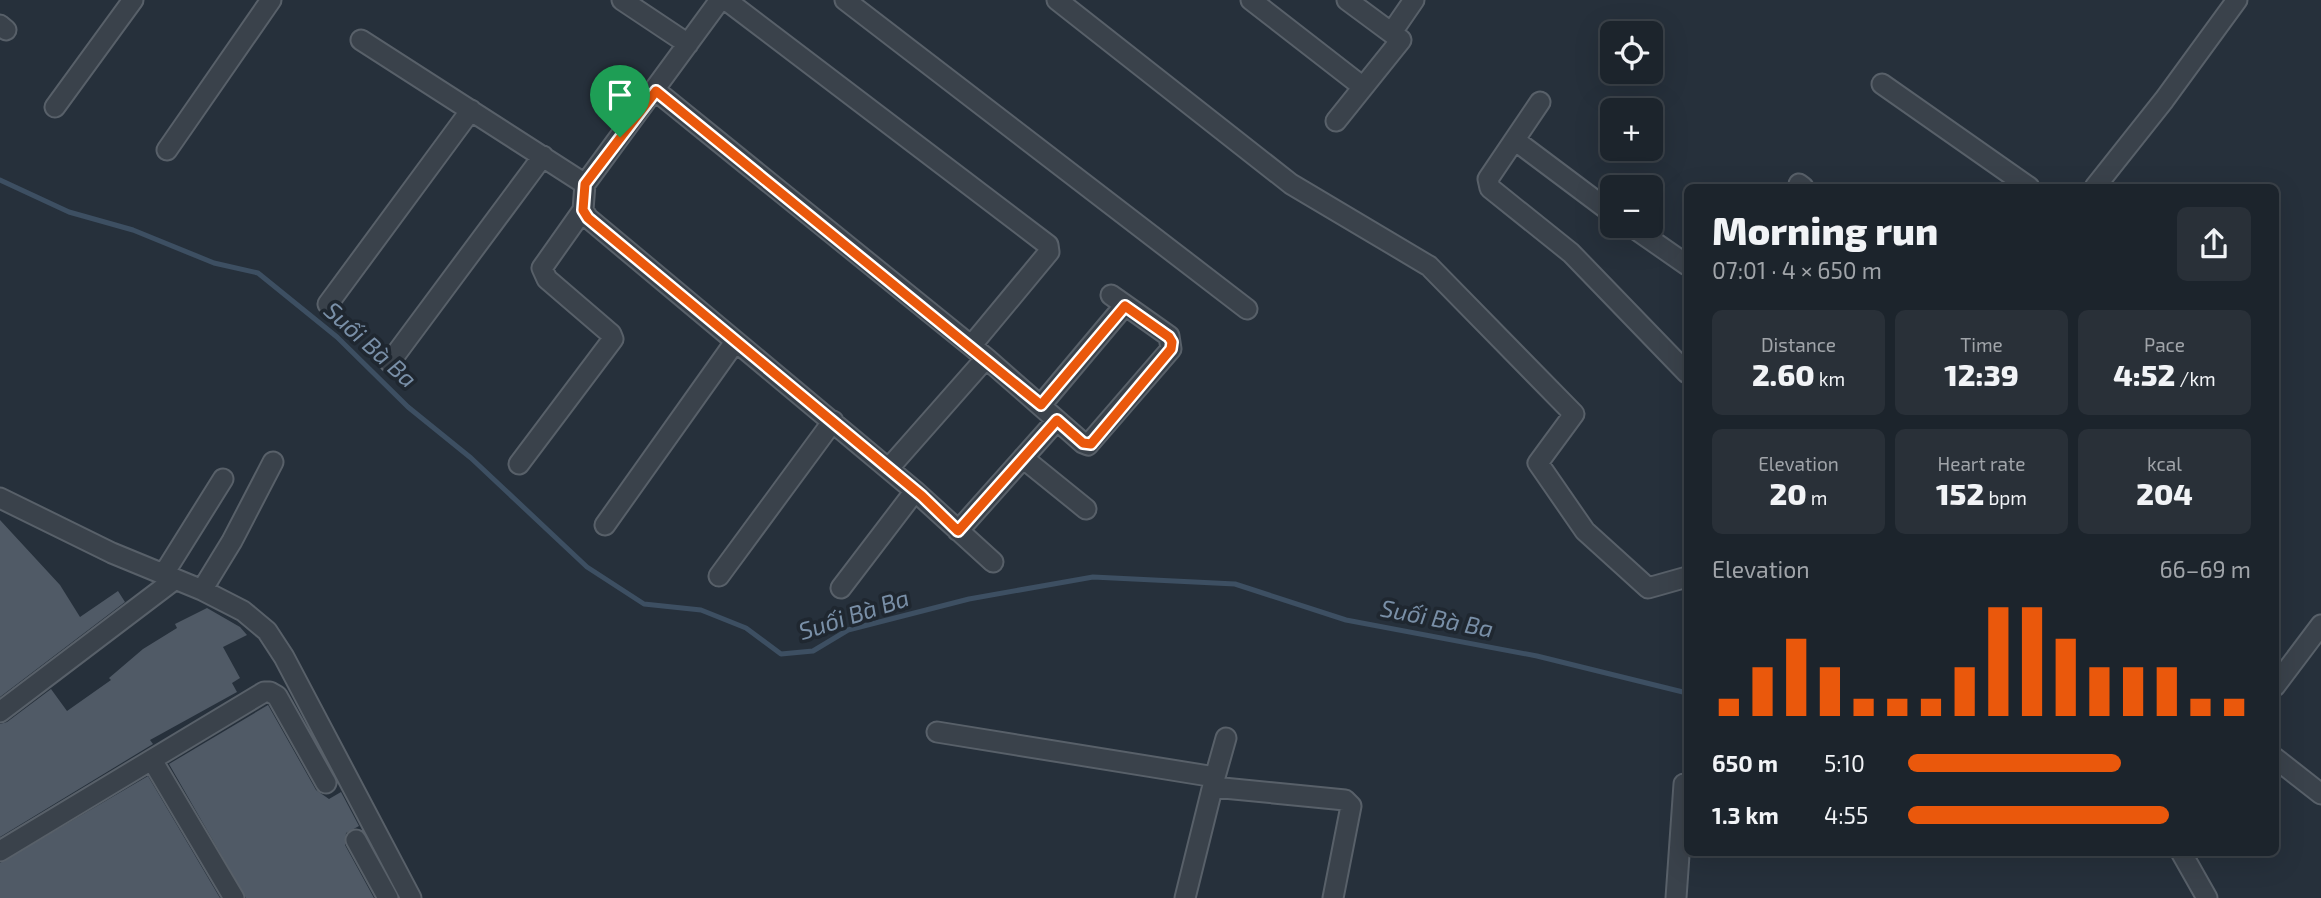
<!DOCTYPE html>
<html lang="en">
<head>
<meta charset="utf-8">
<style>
  :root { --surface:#1c242c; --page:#293038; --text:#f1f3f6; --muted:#a0a4a9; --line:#3a4148; --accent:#ea580c }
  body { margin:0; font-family:"Exo 2",sans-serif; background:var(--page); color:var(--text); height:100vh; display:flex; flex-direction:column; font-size:26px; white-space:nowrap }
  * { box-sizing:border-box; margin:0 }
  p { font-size:23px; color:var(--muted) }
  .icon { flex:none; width:38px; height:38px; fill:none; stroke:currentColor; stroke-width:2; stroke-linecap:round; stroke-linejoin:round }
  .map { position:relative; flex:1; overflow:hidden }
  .sheet { position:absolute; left:1684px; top:184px; width:595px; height:672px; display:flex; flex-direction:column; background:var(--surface); border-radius:10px; box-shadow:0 7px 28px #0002,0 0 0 2px var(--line) }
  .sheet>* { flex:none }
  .controls { position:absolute; left:1600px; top:21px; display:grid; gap:14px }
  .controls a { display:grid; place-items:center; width:63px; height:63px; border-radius:10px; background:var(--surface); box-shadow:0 7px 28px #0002,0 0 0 2px var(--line); font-size:35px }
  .pin { position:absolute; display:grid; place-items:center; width:60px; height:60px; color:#fff; margin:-72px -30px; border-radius:50% 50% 50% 0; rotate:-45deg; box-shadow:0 0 7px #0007 }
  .pin .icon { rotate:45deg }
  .round { display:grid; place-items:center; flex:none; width:74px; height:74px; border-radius:10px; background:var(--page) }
  .head { display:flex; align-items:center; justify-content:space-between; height:119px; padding:0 28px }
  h1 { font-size:38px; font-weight:800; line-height:52px }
  .figures { display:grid; grid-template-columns:repeat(3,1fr); gap:10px; height:119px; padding:7px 28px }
  .figures div { display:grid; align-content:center; border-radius:10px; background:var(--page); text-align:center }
  .figures b { font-size:30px; font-weight:800 }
  .figures small { font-size:19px; font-weight:400 }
  .figures p { font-size:19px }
  .chart { height:196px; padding:14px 28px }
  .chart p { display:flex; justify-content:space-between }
  .chart svg { width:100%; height:126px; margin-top:7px; stroke:var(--accent); stroke-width:6 }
  ul { padding:0 28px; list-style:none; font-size:23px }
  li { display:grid; grid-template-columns:112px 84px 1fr; align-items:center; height:52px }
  li i { height:18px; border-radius:9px; background:var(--accent) }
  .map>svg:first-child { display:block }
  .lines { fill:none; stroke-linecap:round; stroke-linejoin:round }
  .stream { stroke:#3d4f62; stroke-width:5 }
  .building { fill:#505a66 }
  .minor-casing { stroke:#586069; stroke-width:23 }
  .minor { stroke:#3a424b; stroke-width:19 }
  .route-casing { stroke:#fff; stroke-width:14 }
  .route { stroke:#ea580c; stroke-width:9 }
  .labels { text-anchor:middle; stroke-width:7; stroke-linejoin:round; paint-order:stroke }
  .water-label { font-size:24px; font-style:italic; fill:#798fa7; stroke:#1f2730 }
</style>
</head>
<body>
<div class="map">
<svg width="2321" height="898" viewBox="0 0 2321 898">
  <rect width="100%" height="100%" fill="#26303b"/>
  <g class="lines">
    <path class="stream" d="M0,180L69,212L133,230L214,263L258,273L337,337L408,407L471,458L587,567L644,604L701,610L746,628L781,654L813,651L848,630L969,599L1093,577L1235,584L1346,620L1537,656L1687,693"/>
  </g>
  <path class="building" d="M0,520L60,585L80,617L118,591L125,602L0,697Z
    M207,608L240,627L247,635L223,647L240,678L232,683L237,692L150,740L153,744L0,837V724L7,722L51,689L67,711L111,680L109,678L143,649L177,628L175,624Z
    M268,705L316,790L329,799L341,792L359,826L346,833L345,845L374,898H246L169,764Z
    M148,776L220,898H0V863Z"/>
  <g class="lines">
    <g class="minor-casing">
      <path id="minor" d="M622,0L688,44
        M720,0L585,184L583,210L588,218L915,491L841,588
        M726,0L1048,245L1049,252L971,346
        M845,0L1247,309
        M1057,0L1291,184L1429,266L1574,414L1538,463L1585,531L1648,588L1687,577
        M1251,0L1363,87
        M0,25L6,30
        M1392,32L1414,0
        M361,40L585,184
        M1882,84L2029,187
        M656,91L986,358L1083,443L1088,445L1171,349L1169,336L1111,295
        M1540,102L1488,179L1490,188L1571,253L1687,373
        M55,107L133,0
        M1336,121L1401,40L1347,0
        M1516,141L1612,213
        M167,150L271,0
        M1799,184L1803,187
        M2095,187L2164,100L2237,0
        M1631,226L1687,265
        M328,304L471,110
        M390,362L543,156
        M1041,405L1125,305
        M1023,458L1086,509
        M519,464L613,339L611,334L547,279L542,268L583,210
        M889,468L986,358
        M915,491L993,562
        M0,498L112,553L202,590L243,611L267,631L284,657L411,898
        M605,525L735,342
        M958,531L1057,420
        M163,575L223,479
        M719,576L833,421
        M202,590L232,541L273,462
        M2275,686L2321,625
        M0,712L174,580
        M937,732L1215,777L1185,898
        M2275,758L2321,794
        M152,760L234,898
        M1215,777L1226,738
        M1213,787L1345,800L1351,806L1333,898
        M356,840L388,898
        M0,851L264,692H270L277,696L326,783
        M2181,852L2207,898
        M1676,898L1684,784"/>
    </g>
    <use href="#minor" class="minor"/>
  </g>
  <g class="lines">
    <g class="route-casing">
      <path id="route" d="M656,91L1041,405L1125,306L1169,337L1172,342L1171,349L1091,444L1083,443L1057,420L958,531L922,496L588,218L583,210L585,184Z"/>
    </g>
    <use href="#route" class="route"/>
  </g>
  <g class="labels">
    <g class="water-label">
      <text transform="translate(370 345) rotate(42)" y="8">Suối Bà Ba</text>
      <text transform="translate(854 615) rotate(-18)" y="8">Suối Bà Ba</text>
      <text transform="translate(1437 619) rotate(11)" y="8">Suối Bà Ba</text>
    </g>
  </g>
</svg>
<div class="controls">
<a><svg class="icon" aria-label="locate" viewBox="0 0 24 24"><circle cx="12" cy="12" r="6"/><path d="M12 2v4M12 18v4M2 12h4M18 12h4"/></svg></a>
<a>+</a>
<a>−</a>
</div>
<div class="pin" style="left:620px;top:137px;background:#1e9e55"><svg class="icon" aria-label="arrive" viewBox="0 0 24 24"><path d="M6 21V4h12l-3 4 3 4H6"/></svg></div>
<section class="sheet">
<div class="head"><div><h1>Morning run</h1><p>07:01 · 4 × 650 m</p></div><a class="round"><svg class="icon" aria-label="share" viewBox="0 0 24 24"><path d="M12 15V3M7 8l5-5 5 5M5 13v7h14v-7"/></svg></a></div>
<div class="figures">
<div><p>Distance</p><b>2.60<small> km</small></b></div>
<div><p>Time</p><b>12:39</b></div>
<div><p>Pace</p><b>4:52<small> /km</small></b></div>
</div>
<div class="figures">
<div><p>Elevation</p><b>20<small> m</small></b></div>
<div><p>Heart rate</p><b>152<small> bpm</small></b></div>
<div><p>kcal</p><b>204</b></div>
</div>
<div class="chart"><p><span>Elevation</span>66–69 m</p>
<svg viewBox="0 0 160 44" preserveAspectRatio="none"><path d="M5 44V38M15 44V27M25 44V17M35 44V27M45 44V38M55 44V38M65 44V38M75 44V27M85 44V6M95 44V6M105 44V17M115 44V27M125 44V27M135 44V27M145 44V38M155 44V38"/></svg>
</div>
<ul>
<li><b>650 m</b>5:10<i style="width:62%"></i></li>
<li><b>1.3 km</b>4:55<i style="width:76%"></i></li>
</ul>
</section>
</div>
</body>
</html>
